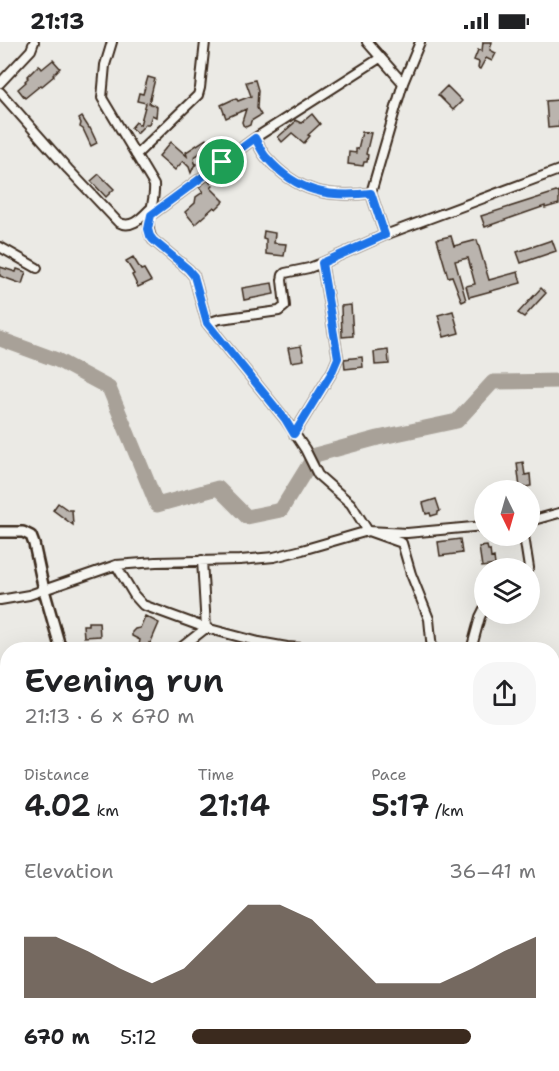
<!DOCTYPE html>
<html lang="en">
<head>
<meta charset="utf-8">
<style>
  :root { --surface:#fff; --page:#f6f6f6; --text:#202124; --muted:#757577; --accent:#3b2a1e }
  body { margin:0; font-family:"Shantell Sans",sans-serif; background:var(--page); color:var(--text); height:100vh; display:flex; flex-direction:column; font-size:22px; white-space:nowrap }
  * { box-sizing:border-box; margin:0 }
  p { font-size:20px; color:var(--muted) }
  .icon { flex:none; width:33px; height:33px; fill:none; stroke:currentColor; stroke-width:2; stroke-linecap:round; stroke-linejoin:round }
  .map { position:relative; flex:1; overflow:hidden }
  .drawer { position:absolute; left:0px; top:600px; width:560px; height:429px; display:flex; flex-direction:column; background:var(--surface); border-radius:24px 24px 0 0; box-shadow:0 6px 24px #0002 }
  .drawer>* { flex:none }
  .needle { width:39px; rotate:175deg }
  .fabs { position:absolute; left:474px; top:438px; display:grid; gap:12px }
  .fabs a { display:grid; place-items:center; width:66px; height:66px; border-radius:50%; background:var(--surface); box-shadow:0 6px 24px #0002; font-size:30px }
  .pin { position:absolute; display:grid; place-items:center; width:51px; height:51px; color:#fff; margin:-26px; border:3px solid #fff; border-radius:50%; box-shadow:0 2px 6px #0007 }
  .round { display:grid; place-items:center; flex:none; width:63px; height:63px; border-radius:24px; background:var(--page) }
  .overview { display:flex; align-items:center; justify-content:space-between; height:102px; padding:0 24px }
  h1 { font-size:33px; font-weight:600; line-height:45px }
  .metrics { display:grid; grid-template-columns:repeat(3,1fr); gap:9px; height:102px; padding:6px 24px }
  .metrics div { display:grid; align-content:center }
  .metrics b { font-size:30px; font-weight:600 }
  .metrics small { font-size:16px; font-weight:400 }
  .metrics p { font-size:16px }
  .chart { height:168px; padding:12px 24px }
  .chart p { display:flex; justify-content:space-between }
  .chart svg { width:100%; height:108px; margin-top:6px; fill:var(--accent); opacity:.7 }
  ul { padding:0 24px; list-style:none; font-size:20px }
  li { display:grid; grid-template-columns:96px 72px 1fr; align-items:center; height:45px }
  li i { height:15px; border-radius:8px; background:var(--accent) }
  .status { display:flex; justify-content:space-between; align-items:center; height:42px; padding:0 30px; background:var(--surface); direction:ltr }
  .status svg { height:16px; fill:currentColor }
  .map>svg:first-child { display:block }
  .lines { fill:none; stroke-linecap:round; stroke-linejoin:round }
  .river { stroke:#a8a198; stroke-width:15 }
  .building { fill:#bab4ae; stroke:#3b2a1e; stroke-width:1.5 }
  .minor-casing { stroke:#3b2a1e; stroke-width:12 }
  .tertiary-casing { stroke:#3b2a1e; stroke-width:14 }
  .minor { stroke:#f6f6f2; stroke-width:8 }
  .tertiary { stroke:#f6f6f2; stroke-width:9 }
  .route-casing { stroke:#fff; stroke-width:12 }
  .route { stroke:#1a73e8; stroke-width:8 }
</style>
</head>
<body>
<div class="status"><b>21:13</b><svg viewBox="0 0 49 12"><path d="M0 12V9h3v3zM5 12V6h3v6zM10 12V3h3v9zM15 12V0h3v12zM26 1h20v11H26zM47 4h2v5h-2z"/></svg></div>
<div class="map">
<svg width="559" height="1029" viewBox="0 0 559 1029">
  <rect width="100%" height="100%" fill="#ebeae5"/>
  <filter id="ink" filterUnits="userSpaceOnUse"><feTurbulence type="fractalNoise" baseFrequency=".0167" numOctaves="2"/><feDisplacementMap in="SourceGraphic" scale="12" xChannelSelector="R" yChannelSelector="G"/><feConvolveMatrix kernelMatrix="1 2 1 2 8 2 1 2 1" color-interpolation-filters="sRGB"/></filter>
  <g filter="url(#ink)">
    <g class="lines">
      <path class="river" d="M0,297L57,318L109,346L157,463L218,446L247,475L281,468L315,413L378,396L457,379L493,340L559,339"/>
    </g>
    <path class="building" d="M483,0H492L490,8L496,11L492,19L486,16L480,27L478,26L479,20L474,18L478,8L482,9Z
      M53,18L60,26L53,33L54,34L42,44L41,43L25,56L18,47L26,40L25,39L28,36L27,35L39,23L42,27Z
      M148,35L155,37L149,61L157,65L156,75L152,73L149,82H146L137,91L131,86L136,80L140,83L146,61L137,59L139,51L143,52Z
      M255,38L258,48L257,66L261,73L251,79L250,83L246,85L243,83L242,80L246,67L226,76L221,63L236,56L238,59L251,54L246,40Z
      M447,44L462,59L453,68L438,53Z
      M559,58V85L548,86L546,59Z
      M312,72L320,82L308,93L310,94L304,101L292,91L282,100L278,95L294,81L295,78L301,81Z
      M82,75L89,86H90L97,101L91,104L83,87L80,85L81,81L79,77Z
      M362,90L371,91L366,112L368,113L367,120H364L363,124L348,122L349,110L356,111V107H358Z
      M206,97L210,105L194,115L195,121L197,122L194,124L191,131L189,125L183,119L175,128L159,114L171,100L187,114L186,110Z
      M99,132L114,147L106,155L91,139Z
      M208,138L213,144L211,146L224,159L216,167L214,165L195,182L185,170L195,161L196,155L203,150L199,145Z
      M559,149V162L545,166V164L485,185L481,174Z
      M264,189L275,191L274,201L286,202L284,214L266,212V197L263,196Z
      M451,194L454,204L477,198L489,238L518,230L521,241L469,255L466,244L475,242L468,216L455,219L466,258L462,260L452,234L448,235L437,197Z
      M552,198L556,209L521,221L517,210Z
      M133,215L141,228L144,227L151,239L138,245L132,233L134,232L126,219Z
      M0,225L16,230L17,227L26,230L22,242L0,234Z
      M272,241L274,252L244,258L242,246Z
      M541,246L546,251L524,275L518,271Z
      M351,263L353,294L342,295L341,264Z
      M453,269L459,291L444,295L438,273Z
      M301,304L304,318L291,320L288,306Z
      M388,308L389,322L375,323L374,310Z
      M362,315L363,325L345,327L344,317Z
      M523,420L525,433L530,432L531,444L520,446L517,421Z
      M436,457L440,469L438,470V472L431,474L430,471L426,472L423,461Z
      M58,461L68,468H72L73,483L53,468Z
      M460,497L462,511L440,514L438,500Z
      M487,504L488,508H490L491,516L494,515L495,523L482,525L479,505Z
      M145,574L159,581L150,602L149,601L148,608H138L140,598L132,594V590L135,587L140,586Z
      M88,580H99L100,594L84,595L83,583H88Z"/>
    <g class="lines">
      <g class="minor-casing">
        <path id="minor" d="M112,0L105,23L102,56L154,143C156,162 142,184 153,198L188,227L194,234L207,281L285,377L305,407L318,433L351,462L368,489L402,501L411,532L429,577L432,608
          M367,0L403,41
          M0,41L31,8L34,0
          M0,50L68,127L118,180C132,188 142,175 152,165
          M255,96L380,16
          M136,113L198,53L200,46L205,0
          M371,151L385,193L559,128
          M151,173L255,96C259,103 262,111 267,116C297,150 328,156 371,151L403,41L420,0
          M0,205L37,226
          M207,281L220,277L279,269L285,264L282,238L283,233L285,231L309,226L322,221L385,193
          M294,392L332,330L338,316L322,221
          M530,479L559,471
          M524,494L529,526
          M116,523L134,553L143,563L206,586L259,600L287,605L330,608
          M0,558L29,553L116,523L156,520L240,518L274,515L302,508L368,489L407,491L484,484
          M178,608L206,586L202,518
          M471,608L480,575L484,567
          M552,644L559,646
          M0,664L8,694
          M8,718V748
          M552,778L559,793
          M552,815L559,840
          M552,874L559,872
          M0,909L8,933
          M552,937L559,934
          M31,1022L33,1029
          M378,1022L381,1029
          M490,1022L492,1029
          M552,1022L554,1029
          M43,1029L72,1022
          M326,1029L332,1026V1022"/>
      </g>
      <g class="tertiary-casing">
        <path id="tertiary" d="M0,490H23L31,494L34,502L44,548L61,608
          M180,1022L181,1029"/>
      </g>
      <use href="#minor" class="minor"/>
      <use href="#tertiary" class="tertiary"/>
    </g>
  </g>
  <g class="lines" filter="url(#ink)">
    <g class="route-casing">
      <path id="route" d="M255,96C259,103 262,111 267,116C297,150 328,156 371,151L385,193L322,221L338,316L332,330L294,392L285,377L207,281L194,234L188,227L153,198L150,194L148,187L151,173Z"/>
    </g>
    <use href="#route" class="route"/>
  </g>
</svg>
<div class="fabs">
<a><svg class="needle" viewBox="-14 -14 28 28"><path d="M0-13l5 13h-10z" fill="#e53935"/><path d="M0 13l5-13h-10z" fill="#757577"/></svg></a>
<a><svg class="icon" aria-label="layers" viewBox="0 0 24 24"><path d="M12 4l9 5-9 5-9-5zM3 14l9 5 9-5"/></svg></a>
</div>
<div class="pin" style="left:222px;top:120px;background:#1e9e55"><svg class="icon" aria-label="arrive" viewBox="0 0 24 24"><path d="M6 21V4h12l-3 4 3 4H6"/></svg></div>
<section class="drawer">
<div class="overview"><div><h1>Evening run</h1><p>21:13 · 6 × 670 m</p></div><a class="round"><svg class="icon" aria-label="share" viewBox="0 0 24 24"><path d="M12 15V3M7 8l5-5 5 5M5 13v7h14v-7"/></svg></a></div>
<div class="metrics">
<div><p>Distance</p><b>4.02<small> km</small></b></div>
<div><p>Time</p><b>21:14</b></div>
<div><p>Pace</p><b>5:17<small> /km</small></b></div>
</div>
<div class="chart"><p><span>Elevation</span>36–41 m</p>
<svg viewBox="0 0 160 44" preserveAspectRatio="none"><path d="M0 44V19L10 19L20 25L30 32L40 38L50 32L60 19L70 6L80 6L90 12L100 25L110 38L120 38L130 38L140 32L150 25L160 19V44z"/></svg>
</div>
<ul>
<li><b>670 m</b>5:12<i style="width:81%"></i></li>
</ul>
</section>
</div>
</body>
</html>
